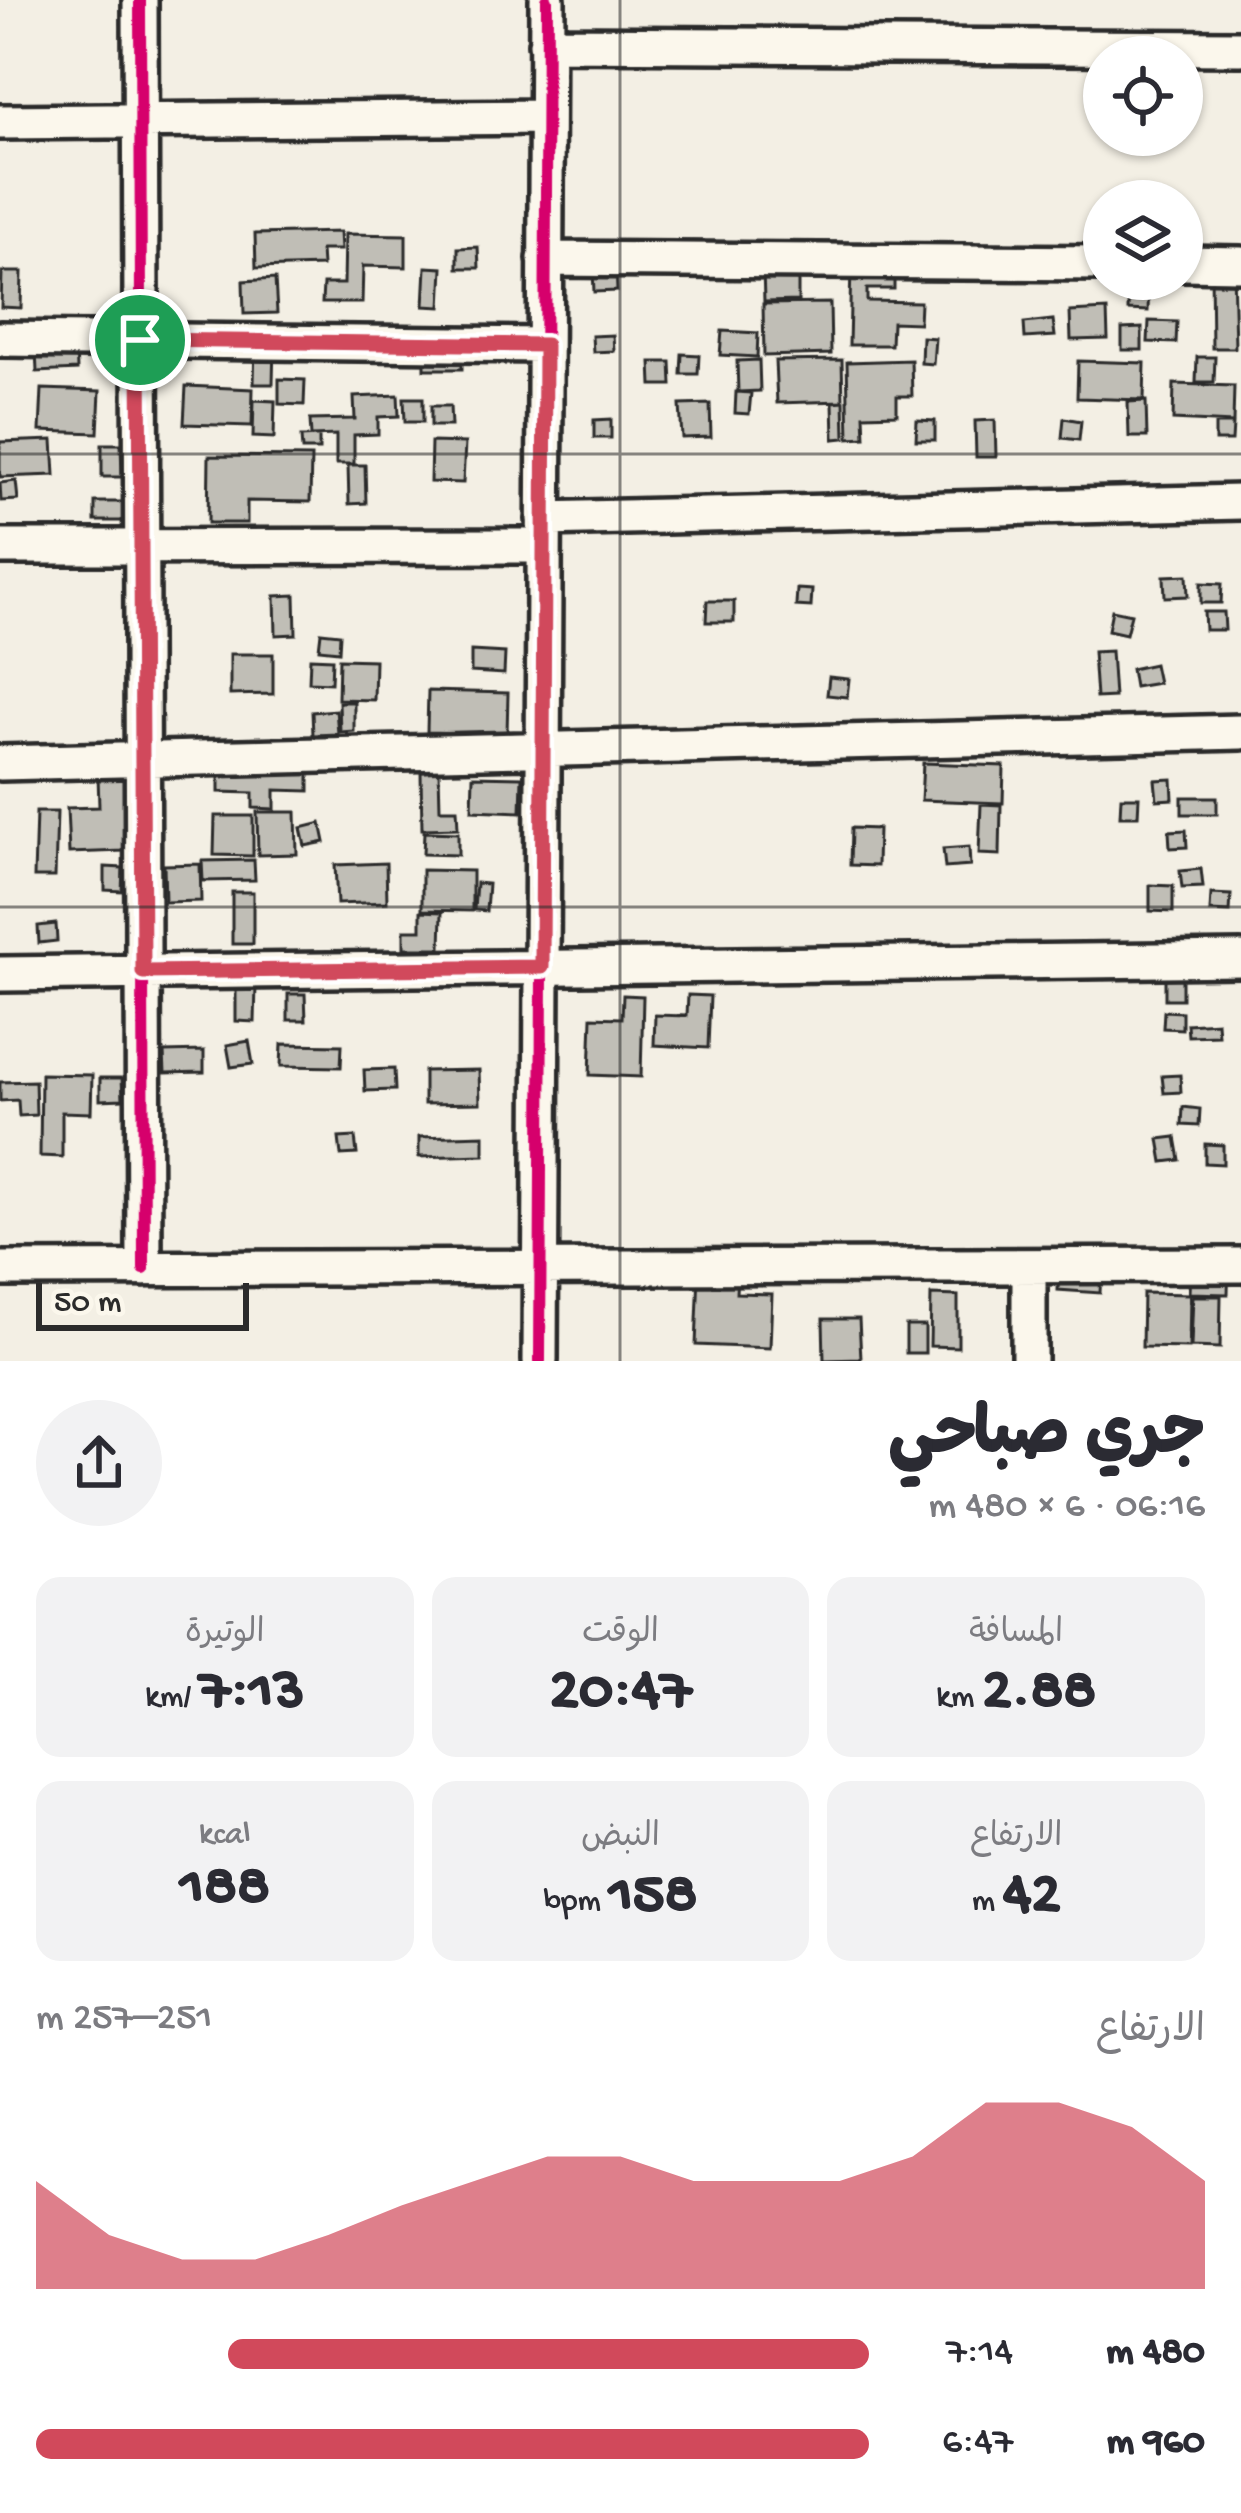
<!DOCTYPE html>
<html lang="ar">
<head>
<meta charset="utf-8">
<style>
  :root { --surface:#fff; --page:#f2f2f3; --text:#2b2b33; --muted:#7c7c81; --accent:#d1495b }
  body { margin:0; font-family:"Gochi Hand","Playpen Sans Arabic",sans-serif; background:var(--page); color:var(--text); direction:rtl; height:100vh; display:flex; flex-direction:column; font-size:45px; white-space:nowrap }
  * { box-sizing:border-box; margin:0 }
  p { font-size:39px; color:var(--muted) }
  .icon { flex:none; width:66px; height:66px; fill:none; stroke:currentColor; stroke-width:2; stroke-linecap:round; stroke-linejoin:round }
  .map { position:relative; height:1361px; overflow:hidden; direction:ltr }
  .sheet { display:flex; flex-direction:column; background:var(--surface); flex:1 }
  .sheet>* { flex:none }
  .fabs { position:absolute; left:1083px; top:36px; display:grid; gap:24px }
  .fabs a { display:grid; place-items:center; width:120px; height:120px; border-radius:50%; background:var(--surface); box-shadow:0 3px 9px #0004; font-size:60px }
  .scale { position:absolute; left:36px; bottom:30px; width:213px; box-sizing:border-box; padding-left:12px; border:6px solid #2b2b2b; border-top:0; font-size:33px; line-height:42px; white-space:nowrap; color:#2b2b2b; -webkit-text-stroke:9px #fbf7ec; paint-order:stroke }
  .pin { position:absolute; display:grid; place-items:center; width:102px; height:102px; color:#fff; margin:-51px; border:6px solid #fff; border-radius:50%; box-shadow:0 3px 12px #0007 }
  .round { display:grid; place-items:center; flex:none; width:126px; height:126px; border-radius:63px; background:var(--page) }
  .headline { display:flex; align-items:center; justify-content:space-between; height:204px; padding:0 36px }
  h1 { font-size:66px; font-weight:800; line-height:90px }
  .figures { display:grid; grid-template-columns:repeat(3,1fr); gap:18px; height:204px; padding:12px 36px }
  .figures div { display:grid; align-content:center; border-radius:24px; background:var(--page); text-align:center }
  .figures b { font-size:60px; font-weight:800 }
  .figures small { font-size:33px; font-weight:400 }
  .figures p { font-size:33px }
  .chart { height:336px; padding:24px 36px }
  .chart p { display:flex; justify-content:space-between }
  .chart svg { width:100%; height:216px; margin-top:12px; fill:var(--accent); opacity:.7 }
  ul { padding:0 36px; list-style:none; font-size:39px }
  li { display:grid; grid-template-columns:192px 144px 1fr; align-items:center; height:90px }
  li i { height:30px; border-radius:15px; background:var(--accent) }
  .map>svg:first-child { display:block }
  .building { fill:#c0beb6; stroke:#2b2b2b; stroke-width:3 }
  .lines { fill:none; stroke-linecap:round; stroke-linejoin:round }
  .minor-casing { stroke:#2b2b2b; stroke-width:42 }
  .minor { stroke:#fbf7ec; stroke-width:33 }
  .cycleway-casing { stroke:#fbf7ec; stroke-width:20 }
  .cycleway { stroke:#d6006c; stroke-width:12 }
  .route-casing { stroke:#fff; stroke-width:24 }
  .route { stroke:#d1495b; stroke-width:15 }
  .grid { fill:none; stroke:#2b2b2b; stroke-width:3; stroke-opacity:0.55 }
</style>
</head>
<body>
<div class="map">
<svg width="1241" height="1361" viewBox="0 0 1241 1361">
  <rect width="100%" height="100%" fill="#f3efe4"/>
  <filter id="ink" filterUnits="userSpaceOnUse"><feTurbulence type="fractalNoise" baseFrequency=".00833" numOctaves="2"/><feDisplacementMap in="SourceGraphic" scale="24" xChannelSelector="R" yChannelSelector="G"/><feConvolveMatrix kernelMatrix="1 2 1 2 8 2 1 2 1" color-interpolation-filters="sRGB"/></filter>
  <g filter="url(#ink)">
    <path class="building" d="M340,232L341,250H321L322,266L256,268L255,234Z
      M345,234L406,235V267L363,266L362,303H322L323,284H344Z
      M478,247L479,268H458V248Z
      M426,267L443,268L441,307L424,306Z
      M798,267V301L764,302L763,268Z
      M851,267L894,268V289H867V301L920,302L919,323L892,322L891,345H849Z
      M616,269L617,291L594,292L593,270Z
      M1233,269L1235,348H1212L1211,270Z
      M2,272H22L21,308L1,307Z
      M275,279L277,313L244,314L243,281Z
      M1129,283L1149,284L1148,311L1128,310Z
      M830,303L831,354L764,356L763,304Z
      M1107,310L1108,339L1071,340L1070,312Z
      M1053,320L1055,336L1025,338L1024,323Z
      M1149,321L1177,322L1176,343L1148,342Z
      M1142,328V350H1122V329Z
      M722,331L758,333L757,357L720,355Z
      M613,335L614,351L593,352L592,336Z
      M922,337L935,338L933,364L921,363Z
      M255,344L274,345L273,384H254Z
      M76,348L77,370L37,372L36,350Z
      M425,350H462V369H425Z
      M682,354L699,355L698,374H681Z
      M1197,357H1215L1214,382H1196Z
      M759,360L760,391L738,392L737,361Z
      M842,360L843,401L777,403L775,361Z
      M911,360L912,396H897V414L864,415L865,437L849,438L847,362Z
      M1078,361L1145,363L1144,400L1077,398Z
      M651,362H671L672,385H652Z
      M279,379L305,380L304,405L279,404Z
      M1174,384L1234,386L1233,423L1173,420Z
      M186,386L253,389L252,426L184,424Z
      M42,389L100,391L98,433L40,431Z
      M736,392L751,393L749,414L735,413Z
      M398,395L399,416L378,417V434L354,435V464H336V435L311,436L310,420L355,419L354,397Z
      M404,398H423V422H405Z
      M254,400L275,401L274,438L253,437Z
      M844,401L845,438L834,439L833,402Z
      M1146,401L1147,437H1129L1128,402Z
      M710,404L711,437L682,438L680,405Z
      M431,406H450L451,426H431Z
      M1064,418L1081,421L1079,440L1062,438Z
      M611,419V438H594V420Z
      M917,420L935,421V440H916Z
      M995,420L996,457H976L975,421Z
      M1215,424H1233L1232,441H1215Z
      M319,436V450H302L301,437Z
      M53,440L55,475L0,477V442Z
      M431,442L465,443L463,483L430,482Z
      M102,444H121L122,477H102Z
      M209,456L311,457L310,502L247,501V523H208Z
      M348,465H365L366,503L349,504Z
      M16,481L18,500L1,501L0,483Z
      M95,502H123V521H95Z
      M1187,575L1188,596L1165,597L1164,576Z
      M1201,583L1222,584L1221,603H1201Z
      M797,589L812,590L811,607L796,606Z
      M295,595L296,634L276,635L275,596Z
      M707,601H734V622H706Z
      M1112,610L1131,614L1126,634L1108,630Z
      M1204,612H1224L1225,630H1205Z
      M321,632L340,634L339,651L319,649Z
      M471,651L505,653L504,674L471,672Z
      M1111,651L1114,697L1096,698L1093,652Z
      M230,654H273V694L230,695Z
      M310,658L332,659L331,683L309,682Z
      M339,659L375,660L374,700L338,699Z
      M1154,664L1158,683L1134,687L1131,669Z
      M829,677L849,679L847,697L827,695Z
      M428,691L508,693L507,734L427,732Z
      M339,702H354V731L340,732Z
      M336,710L338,734L313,735L312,712Z
      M923,763L1004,766L1003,803L921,800Z
      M439,771L440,809H457L458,828L422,829L421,772Z
      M219,772L309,774V791L275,790V809L253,808V793L219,792Z
      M124,774V851L69,853L67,808L99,807L98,775Z
      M473,776L522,777L521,812L472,810Z
      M1172,779L1173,799L1157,800L1155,780Z
      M1121,797H1139L1138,816H1120Z
      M1182,797H1217V814H1182Z
      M981,804L1001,805L1000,855L979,854Z
      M36,812H57L55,877H34Z
      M257,812H296L297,854L258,855Z
      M215,816H253V856L214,855Z
      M321,823L325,842L305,846L301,828Z
      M851,828L878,829L877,866L850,865Z
      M1186,830L1187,847L1170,848L1169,831Z
      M424,832L458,833V855L423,854Z
      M969,847L970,866L945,868L943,849Z
      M254,860L255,880L203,881L202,861Z
      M386,863L387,902L337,904L335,865Z
      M200,864L201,901L165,902L164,865Z
      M105,867L123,868L122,891L105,890Z
      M1201,869L1203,887L1182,888L1180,871Z
      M422,870L472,871V911L422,910Z
      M476,883L488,884L486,911L474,910Z
      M1150,885L1173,886V912L1150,911Z
      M232,892H253V944H232Z
      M1211,894L1231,895L1230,912L1210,911Z
      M421,911L442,912L441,948H404V930H421Z
      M56,924L57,941L39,943L38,926Z
      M1165,971H1182V999H1165Z
      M236,985H256L255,1022L236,1021Z
      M288,994H305L306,1020H288Z
      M623,995L643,996L641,1077L590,1075L592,1017L622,1018Z
      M688,995L710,996L708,1048L654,1045L655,1015L687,1016Z
      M1164,1011L1182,1012V1029L1163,1028Z
      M1217,1022L1218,1035L1188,1036L1187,1024Z
      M249,1041L253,1064L231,1067L227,1045Z
      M282,1044L342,1045L341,1067L281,1066Z
      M204,1051V1072L165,1073L164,1052Z
      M394,1069L395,1090L365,1091L364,1070Z
      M479,1070L480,1103L424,1104V1071Z
      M41,1074L92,1075L91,1113L62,1112V1157L40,1156Z
      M1180,1075L1181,1092L1164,1093L1162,1076Z
      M100,1078H122L123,1099L100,1100Z
      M35,1081L36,1115L19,1116L18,1100L0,1101V1082Z
      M1183,1107L1200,1109L1199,1126L1182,1125Z
      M484,1135V1155L419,1157V1137Z
      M355,1137L357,1154L341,1155L339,1138Z
      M1176,1137L1180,1160L1163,1162L1159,1139Z
      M1205,1144L1223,1145V1164L1205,1163Z
      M1229,1257L1228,1294L1189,1293L1190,1270Z
      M1059,1268L1101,1271L1100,1293L1058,1290Z
      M699,1274L737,1276L736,1293L772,1294L770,1348L696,1345Z
      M1143,1293L1190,1294L1189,1348L1142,1347Z
      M931,1295L958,1296V1347L930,1346Z
      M1193,1296H1221L1220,1348L1191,1347Z
      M823,1319H859L861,1359L824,1360Z
      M906,1326H925V1353H906Z"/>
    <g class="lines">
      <g class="minor-casing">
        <path id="minor" d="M140,0L144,1269
          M546,44L1241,48
          M0,122L546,117
          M545,259L1104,263
          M1182,263L1241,264
          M0,339L545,345
          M544,519L1241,502
          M0,547L544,546
          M0,763L1241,732
          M0,974L1241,959
          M1029,1266V1361
          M0,1269L1241,1265
          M540,1361L547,0"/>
      </g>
      <use href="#minor" class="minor"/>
      <g class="cycleway-casing">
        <path id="cycleway" d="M140,0L144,1269
          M540,1361L547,0"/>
      </g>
      <use href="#cycleway" class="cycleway"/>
    </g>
  </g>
  <g class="lines" filter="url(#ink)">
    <g class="route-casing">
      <path id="route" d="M140,340L545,345L542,967L143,972Z"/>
    </g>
    <use href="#route" class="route"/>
  </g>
  <path class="grid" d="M620,0V1361M0,454H1241M0,907H1241"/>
</svg>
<div class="fabs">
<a><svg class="icon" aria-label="locate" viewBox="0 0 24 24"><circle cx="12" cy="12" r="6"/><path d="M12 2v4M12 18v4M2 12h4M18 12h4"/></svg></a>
<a><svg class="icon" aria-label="layers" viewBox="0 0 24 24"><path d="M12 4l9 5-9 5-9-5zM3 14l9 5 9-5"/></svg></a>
</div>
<div class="scale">50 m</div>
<div class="pin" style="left:140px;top:340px;background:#1e9e55"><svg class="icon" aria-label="arrive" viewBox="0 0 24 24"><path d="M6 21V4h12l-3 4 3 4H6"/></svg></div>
</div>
<section class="sheet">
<div class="headline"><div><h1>جري صباحي</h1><p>06:16 · 6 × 480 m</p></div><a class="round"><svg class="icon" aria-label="share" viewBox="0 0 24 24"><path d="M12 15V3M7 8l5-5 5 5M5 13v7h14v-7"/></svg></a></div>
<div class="figures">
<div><p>المسافة</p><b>2.88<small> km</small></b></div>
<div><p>الوقت</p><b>20:47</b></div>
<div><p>الوتيرة</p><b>7:13<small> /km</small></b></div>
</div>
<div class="figures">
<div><p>الارتفاع</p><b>42<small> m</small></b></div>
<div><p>النبض</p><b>158<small> bpm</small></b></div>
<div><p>kcal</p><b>188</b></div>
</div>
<div class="chart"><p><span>الارتفاع</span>251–257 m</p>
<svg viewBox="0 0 160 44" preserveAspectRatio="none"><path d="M0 44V22L10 33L20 38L30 38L40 33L50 27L60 22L70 17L80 17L90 22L100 22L110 22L120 17L130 6L140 6L150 11L160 22V44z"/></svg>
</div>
<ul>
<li><b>480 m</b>7:14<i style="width:77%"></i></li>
<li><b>960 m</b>6:47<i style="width:100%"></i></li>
</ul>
</section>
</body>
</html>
